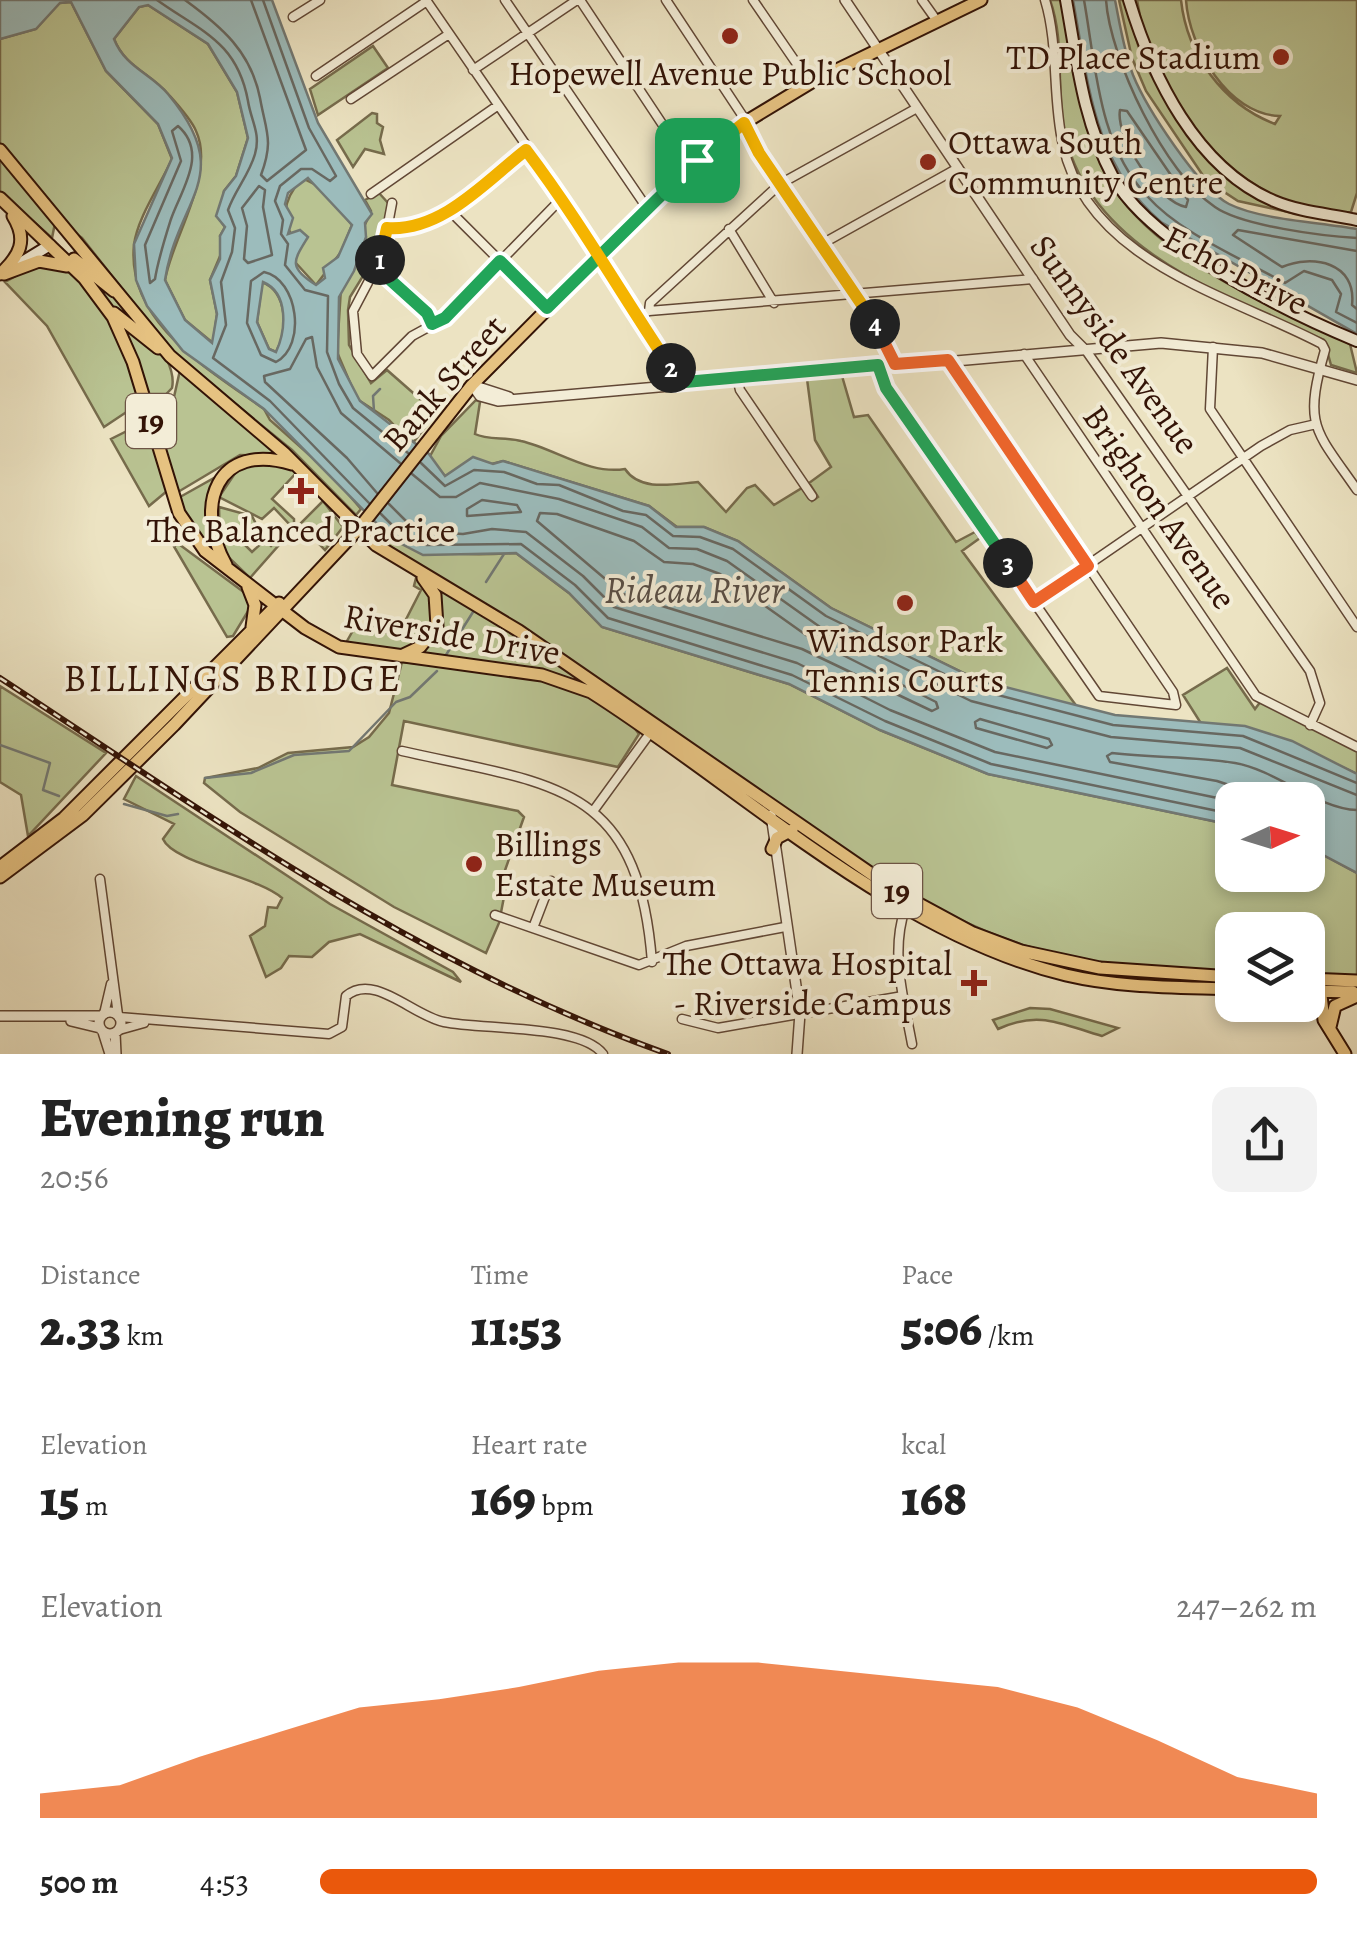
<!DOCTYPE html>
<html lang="en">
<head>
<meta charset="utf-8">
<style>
  :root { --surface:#fff; --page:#f2f2f2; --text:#222; --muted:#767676; --accent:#ea580c }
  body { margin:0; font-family:Alegreya,serif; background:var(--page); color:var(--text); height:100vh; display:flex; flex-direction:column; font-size:38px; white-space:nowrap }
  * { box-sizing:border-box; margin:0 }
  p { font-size:32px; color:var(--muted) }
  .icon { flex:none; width:55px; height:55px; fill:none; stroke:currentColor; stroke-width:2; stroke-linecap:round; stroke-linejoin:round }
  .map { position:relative; height:1054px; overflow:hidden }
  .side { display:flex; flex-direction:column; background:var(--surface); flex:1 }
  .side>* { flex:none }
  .needle { width:65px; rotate:86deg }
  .controls { position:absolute; left:1215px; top:782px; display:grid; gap:20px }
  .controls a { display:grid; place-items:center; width:110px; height:110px; border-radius:20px; background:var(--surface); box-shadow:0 5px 15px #0003; font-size:50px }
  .pin { position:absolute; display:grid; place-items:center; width:85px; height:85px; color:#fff; margin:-42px; border-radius:20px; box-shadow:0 5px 15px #0006 }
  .km { position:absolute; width:50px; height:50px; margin:-25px; border-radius:50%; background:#222; color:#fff; font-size:28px; line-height:50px; text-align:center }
  .round { display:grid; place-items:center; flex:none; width:105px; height:105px; border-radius:20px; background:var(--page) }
  .overview { display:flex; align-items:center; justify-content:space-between; height:170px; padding:0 40px }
  h1 { font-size:55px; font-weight:800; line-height:75px }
  .metrics { display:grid; grid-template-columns:repeat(3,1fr); gap:15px; height:170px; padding:10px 40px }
  .metrics div { display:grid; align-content:center }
  .metrics b { font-size:50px; font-weight:800 }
  .metrics small { font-size:28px; font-weight:400 }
  .metrics p { font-size:28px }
  .chart { height:280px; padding:20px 40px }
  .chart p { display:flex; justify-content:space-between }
  .chart svg { width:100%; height:180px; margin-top:10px; fill:var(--accent); opacity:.7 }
  ul { padding:0 40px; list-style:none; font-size:32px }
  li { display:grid; grid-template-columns:160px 120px 1fr; align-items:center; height:75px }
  li i { height:25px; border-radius:12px; background:var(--accent) }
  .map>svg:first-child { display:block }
  .green { fill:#b9c392; stroke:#766b4c; stroke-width:2.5 }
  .water { fill:#9cbcbc; stroke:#727873; stroke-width:2.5; fill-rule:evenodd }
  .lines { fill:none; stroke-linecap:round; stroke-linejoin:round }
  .shore { stroke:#686861; stroke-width:2.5 }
  .stream { stroke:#727873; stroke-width:2.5 }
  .minor-casing { stroke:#614735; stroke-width:11 }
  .tertiary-casing { stroke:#614735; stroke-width:12 }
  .secondary-casing { stroke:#331306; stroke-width:14 }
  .primary-casing { stroke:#331306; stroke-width:15 }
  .minor { stroke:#f3edd7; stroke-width:8 }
  .tertiary { stroke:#f3edd7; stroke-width:9 }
  .secondary { stroke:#f3edd7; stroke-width:10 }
  .primary { stroke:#e6c281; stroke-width:11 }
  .rail-casing { stroke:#331306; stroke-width:6 }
  .rail { stroke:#f3edd7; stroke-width:2.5; stroke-dasharray:8; stroke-linecap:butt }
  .split-1-casing { stroke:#fff; stroke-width:20 }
  .split-2-casing { stroke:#fff; stroke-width:20 }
  .split-3-casing { stroke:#fff; stroke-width:20 }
  .split-4-casing { stroke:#fff; stroke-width:20 }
  .split-5-casing { stroke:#fff; stroke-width:20 }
  .split-1 { stroke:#22a559; stroke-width:12 }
  .split-2 { stroke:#f5b400; stroke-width:12 }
  .split-3 { stroke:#22a559; stroke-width:12 }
  .split-4 { stroke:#f0652b; stroke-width:12 }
  .split-5 { stroke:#f5b400; stroke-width:12 }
  .poi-dot { fill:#8f2418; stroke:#f3edd7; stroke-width:4 }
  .labels { text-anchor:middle; stroke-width:8; stroke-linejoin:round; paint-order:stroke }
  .shield { fill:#f3edd7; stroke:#6d5445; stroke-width:2.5 }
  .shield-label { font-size:32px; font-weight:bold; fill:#331306 }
  .poi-label { font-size:35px; fill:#331306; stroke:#f3edd7 }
  .street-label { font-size:35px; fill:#331306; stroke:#f3edd7 }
  .water-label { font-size:38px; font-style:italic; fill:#584e46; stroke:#f3edd7 }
  .neighbourhood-label { font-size:38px; letter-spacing:2.5px; fill:#331306; stroke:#f3edd7 }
</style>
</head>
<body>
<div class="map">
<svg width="1357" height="1054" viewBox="0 0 1357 1054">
  <rect width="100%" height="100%" fill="#ece3c2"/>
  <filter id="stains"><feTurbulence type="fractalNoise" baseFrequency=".002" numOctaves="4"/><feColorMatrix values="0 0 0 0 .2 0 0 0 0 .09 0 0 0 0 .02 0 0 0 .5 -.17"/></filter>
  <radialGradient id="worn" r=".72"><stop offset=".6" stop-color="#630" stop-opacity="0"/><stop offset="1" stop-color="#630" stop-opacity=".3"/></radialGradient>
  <path class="green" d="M1050,0H1062C1071,58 1078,117 1104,171C1143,254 1271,306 1350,344L1357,373L1331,365L1324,340C1227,297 1087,249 1064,130C1056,88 1065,41 1050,0Z
    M1119,0H1125L1143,62L1187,131L1238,186L1257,199L1293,213L1238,201L1206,180L1146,91L1132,58Z
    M1137,0H1181C1187,55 1223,104 1275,124L1280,116C1228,115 1189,47 1186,0H1357V193L1351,212C1243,219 1151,98 1137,0Z
    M71,2L106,71L158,124L172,159C161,184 137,218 134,245C126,323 210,370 264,409L270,420L332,475L361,509L356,515L292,450L173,353L82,238L68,228L0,150V39L36,29L59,3Z
    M148,5L208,44L237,92L248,138L236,176L224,191L220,220L225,227L220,236L223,249L210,280L217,314L213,343L185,320L165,280C172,238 216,174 196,131C191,119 177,104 168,94C150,73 125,67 114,39L139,7Z
    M373,46L388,68L318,115L310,89Z
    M372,113L377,114V123L383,127L380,140L384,154L365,149L353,167L337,140Z
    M0,158L55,223L52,238L0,192Z
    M302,178L322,188L352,225L341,252L316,285L295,262L299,246C279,222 282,201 302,178Z
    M379,193L389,204L379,250L350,297L348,310L349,345L371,383L387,370L436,413L412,444L389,420L357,399L337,352L341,288L366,237L363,229L371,211L365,200Z
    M38,264C50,267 67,270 75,275C113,302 127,361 140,403L104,427L47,326L5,282Z
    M86,273C113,295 180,351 172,388L154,407Z
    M262,282C288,292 288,331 276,352L269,349L257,322Z
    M180,370L279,455V456L240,455L178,492L152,414L174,397Z
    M842,376L854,417L868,415L956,542L975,532L980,538L962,551L1078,708L978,680L831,608L738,541L704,527H677L649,506L503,461L445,476L429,458L441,436L476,400L480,402L475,434C487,440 506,437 521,441C556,449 589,475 625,469C640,492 674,484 698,482L726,512L747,488L755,485L774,505L802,488L812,501L818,497L809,483L831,467L815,440L807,379Z
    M135,427L148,428L167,491L149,506L111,439Z
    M242,463L288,466L297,472L272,499L294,519V528L250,578L220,549L219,507L252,516L257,526L242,542L252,552L265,540L271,546L290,525L274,508L262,519L219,497Z
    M214,478L215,480V555L186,520L180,497Z
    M323,501L343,527L325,550L300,524Z
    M376,522C411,558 470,556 516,553L569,593L602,627L789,684L880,730L988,774L1232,825V875H1308L1309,847L1357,873V977L1308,974V930H1232V972C1161,970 1092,967 1023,945C896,903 789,811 681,736C581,667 477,604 376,537L371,528Z
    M176,542L245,593L250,608L233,636L227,637L172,543L175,546Z
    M416,578L431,592L432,631L407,651L349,646L347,641L355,627L368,631L373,627L397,637L421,590L414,586Z
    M430,582L547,652L633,712L567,678L448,659L446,655L441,658L419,654L433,639Z
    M402,662C465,669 602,674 639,734L618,767L404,721L392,785L518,811L524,817L504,873L508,876L499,923L486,953L394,907L240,812L204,783L205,778L258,768L288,753L353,747L369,737L389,713Z
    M1227,668L1255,709L1261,701L1357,747V774C1304,750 1262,726 1202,725L1183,695Z
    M0,686L106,753L28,836L21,795L0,782Z
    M136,776L330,904L453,972L461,982L360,934L329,942L312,957L289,956L281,968L266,977L250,936L265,926L268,907L277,908L282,898C257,876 173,863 163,839L174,824L124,799Z
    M1030,1008L1050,1009L1118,1028L1102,1036C1061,1024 1039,1010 998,1029L993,1020Z"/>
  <path class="water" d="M0,0H272L318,123L372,214L365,223L366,237L354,271L339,297L338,359L360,401L429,454L445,476L473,457L493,464L503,461L649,506L676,527H704L738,541L831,608L978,680L1115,715L1245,726L1292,741L1357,774V873L1308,847V800H1232V825L988,774L880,730L789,684L602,627L569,593L516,553L423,555L392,539L264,409L183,351L147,306L136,280L134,244L172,158L158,124L106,71L71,2L60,3L36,29L0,39ZM148,5L208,44L237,92L248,138L236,176L224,191L216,216L225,227L220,236V259L210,280L217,314L212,343L185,320L165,280C178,196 237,177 168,94C150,73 125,67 114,39L139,7ZM308,178L352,225L338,257L323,268L325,278L316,285C287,267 294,260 308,237L300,230L288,234L293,218L285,204L288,193ZM263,282C289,293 286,330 276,352L269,349L257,322Z
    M1073,0H1115C1120,25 1124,51 1133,75C1146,107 1198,188 1229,204C1261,220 1320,222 1357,229V334L1161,222C1093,165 1088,81 1073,0Z"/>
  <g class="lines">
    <path class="shore" d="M157,0C200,31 237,41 248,101C251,121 261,133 255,154C249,175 235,190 228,210L235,228L232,252L221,282L226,325L213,358L270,401L369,503
      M185,0C222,27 251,52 260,98C266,132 274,140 261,175L267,181L306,150L251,0
      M263,0L309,128L336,176L330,181L312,169H301L280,186L275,201L283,220L281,234L288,244L285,265L305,290L328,296L327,352L339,384L353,408L408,453
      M1084,0C1096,67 1098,143 1147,196C1181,234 1241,258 1285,283L1304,271L1332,280L1341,294L1336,312L1357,323
      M1106,0C1110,59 1165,174 1215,207C1242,226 1323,236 1357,238
      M1120,110L1127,111L1188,200L1186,207C1158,202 1115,137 1120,110Z
      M178,126C209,153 181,190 171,219C165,238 158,260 155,279L150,283L145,245L181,161L172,131Z
      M259,186L265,190L263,207L272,255L248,263L244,259L247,226L242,208Z
      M1357,251L1238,230L1233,235L1282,267C1312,254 1357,262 1352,305L1357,309
      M264,272C298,279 307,346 276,362L261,355L247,323L251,281Z
      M421,463L445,486L474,470L504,472L537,484L559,485L623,511L646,515L673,536L700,537L733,549L826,616L975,689L1113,725L1243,736L1357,783
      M412,474L440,497H456L480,483L559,499L642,527L669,548L697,549L727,561L820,627L971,701L1111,737L1240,748L1357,795
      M377,493L347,458L265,382L264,376L290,369L306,339L312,337L317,367L341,413L400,463
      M482,500L517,505L521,512L467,516V509Z
      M389,504L406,521L429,532L463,534L492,529L526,532L583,576L614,607L797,663L890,710L995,752L1232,801
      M540,513L557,514L634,541L664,562L693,564L720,574L813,640L936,702L938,708L932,711L802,649L623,594L537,521Z
      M381,514L398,531L426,545L521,544L575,585L608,618L792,675L885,721L991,764L1232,814
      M980,719L1049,739L1052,745L1047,748L976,728L975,722Z
      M1260,800L1247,791L1217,781L1110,762L1107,756L1112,753C1152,758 1195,756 1235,763C1276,770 1318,809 1357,810"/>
    <path class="stream" d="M374,411L373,396L380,389
      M399,432L408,420
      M486,582L504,554
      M446,655L473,612
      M0,745L50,763L43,790L59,796
      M205,778L251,773L294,755L349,751L396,702L410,697L437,671
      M124,804L167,816L178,814"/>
    <g class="minor-casing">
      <path id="minor" d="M426,0L581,225L601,265L673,371L674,383
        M505,0L647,208
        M580,0L690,166
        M666,0L742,115L759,153L889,344L895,363
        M753,0L810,83
        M922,0L937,21
        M1045,0C1059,46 1052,98 1063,145C1088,262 1231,296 1322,344L1325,350C1303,427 1315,429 1357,490
        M293,17L320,0
        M473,70L577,0
        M316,76L427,1
        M351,99L449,34
        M371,194L497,106
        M392,203L382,256L353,311L357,354L372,376L412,336L445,318L562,198
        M450,211L547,308
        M387,228C442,232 487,181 527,150
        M729,229L774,303
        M820,245L958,168
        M376,267L427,313L433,324
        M649,311L650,303L780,184L917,108
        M637,317L649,311L1033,279
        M1213,347L1210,409L1357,627
        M1085,349L1310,671L1320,703L1310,725
        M1024,354L1256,696L1357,747
        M879,365L886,388L1099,696L1176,705L1173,692L948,359
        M737,378L740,390L812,496
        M1034,602L1261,446L1290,430L1312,425
        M402,751C552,785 638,781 652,962
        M594,810L653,729
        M100,879L118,1015
        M905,909C890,953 904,1000 912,1044
        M495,915L639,965L686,946L785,927
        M533,928L551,881
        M104,1014L111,984
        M119,1017L329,1034L342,1027L346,996C374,972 413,1016 444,1022C482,1030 580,1024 603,1054
        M682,1019L718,1028L903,996
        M119,1030L144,1023"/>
    </g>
    <g class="tertiary-casing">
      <path id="tertiary" d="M845,0L1070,335L1083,348
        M472,385L480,396L498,401L1161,343L1262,353L1357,380
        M472,385L509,397
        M771,815L800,1013L797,1054
        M99 1023a11 11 0 1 1 22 0a11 11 0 1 1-22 0Z
        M0,1016H101
        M71,1021L100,1028
        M103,1032L110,1054
        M115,1033L116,1054"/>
    </g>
    <g class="secondary-casing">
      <path id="secondary" d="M1066,0C1077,61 1083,121 1113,177C1150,244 1286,312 1357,341
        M1129,0C1152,76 1196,168 1274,201C1300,212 1330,214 1357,220
        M14,267L50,245"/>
    </g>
    <g class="primary-casing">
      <path id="primary" d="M0,150L170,356L284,453L376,545L519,631L899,893L973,933L1021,951L1100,968L1232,977
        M0,198L84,278L113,317L133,362L179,513L205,551L305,628L339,647L542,675L591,692C741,787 892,933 1066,975C1121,988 1177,987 1232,989
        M74,259L114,291
        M0,274C20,256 28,240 13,216
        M4,274L39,261L67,266
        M114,313L158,348
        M226,565C193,505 217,441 292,464
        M248,587L255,605L252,627
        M401,656L420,647L437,626L435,595L423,578
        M772,849L777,838L792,830
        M0,867L64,818L279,603
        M0,877L83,815L174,725L361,526L472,385L680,175L744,123L810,83L981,0
        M1308,979L1357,981
        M1319,979L1324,1020L1345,1054
        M1308,991L1353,992
        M1330,1027L1335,1006L1357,996"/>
    </g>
    <use href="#minor" class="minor"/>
    <use href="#tertiary" class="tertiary"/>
    <use href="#secondary" class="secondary"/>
    <use href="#primary" class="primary"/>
    <g class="rail-casing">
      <path id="rail" d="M0,678C218,821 420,966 668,1054"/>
    </g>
    <use href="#rail" class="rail"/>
  </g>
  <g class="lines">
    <g class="split-1-casing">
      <path id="split-1" d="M380,260L376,267L427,313L432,324L445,318L500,261L547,308L697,160"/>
    </g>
    <g class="split-2-casing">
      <path id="split-2" d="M380,260L387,228C442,232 486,181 526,150C579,220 622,295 671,368"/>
    </g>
    <g class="split-3-casing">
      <path id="split-3" d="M671,368L674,383L878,365L886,388L1008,563"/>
    </g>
    <g class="split-4-casing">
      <path id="split-4" d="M875,324L895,364L948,360L1088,566L1034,602L1008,563"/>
    </g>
    <g class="split-5-casing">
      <path id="split-5" d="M697,160L744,123L759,153L875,324"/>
    </g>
    <use href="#split-1" class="split-1"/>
    <use href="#split-2" class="split-2"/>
    <use href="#split-3" class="split-3"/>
    <use href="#split-4" class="split-4"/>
    <use href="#split-5" class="split-5"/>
  </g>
  <g class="poi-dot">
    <circle cx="730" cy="36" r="10"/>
    <circle cx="1281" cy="57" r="10"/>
    <circle cx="928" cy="162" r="10"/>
    <path d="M296 476h10v10h10v10h-10v10h-10v-10h-10v-10h10z"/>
    <circle cx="905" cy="603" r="10"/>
    <circle cx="474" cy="864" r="10"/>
    <path d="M969 968h10v10h10v10h-10v10h-10v-10h-10v-10h10z"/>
  </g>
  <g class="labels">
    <g class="shield">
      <rect x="126" y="394" width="50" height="54" rx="8"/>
      <rect x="872" y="864" width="50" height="54" rx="8"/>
    </g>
    <g class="shield-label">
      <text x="151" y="432">19</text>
      <text x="897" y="902">19</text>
    </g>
    <g class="poi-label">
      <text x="1261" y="69" text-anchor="end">TD Place Stadium</text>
      <text x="730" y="85">Hopewell Avenue Public School</text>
      <text x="948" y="154" text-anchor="start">Ottawa South<tspan x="948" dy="40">Community Centre</tspan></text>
      <text x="301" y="542">The Balanced Practice</text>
      <text x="905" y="652">Windsor Park<tspan x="905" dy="40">Tennis Courts</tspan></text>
      <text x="494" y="856" text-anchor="start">Billings<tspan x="494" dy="40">Estate Museum</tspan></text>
      <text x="952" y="975" text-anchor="end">The Ottawa Hospital<tspan x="952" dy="40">- Riverside Campus</tspan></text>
    </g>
    <g class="street-label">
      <text transform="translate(1236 270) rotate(27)" y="12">Echo Drive</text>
      <text transform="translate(1115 344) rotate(54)" y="12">Sunnyside Avenue</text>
      <text transform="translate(444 383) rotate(-49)" y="12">Bank Street</text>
      <text transform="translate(1160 507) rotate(55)" y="12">Brighton Avenue</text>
      <text transform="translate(452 634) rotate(10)" y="12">Riverside Drive</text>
    </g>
    <g class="water-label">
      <text x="694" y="603">Rideau River</text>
    </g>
    <g class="neighbourhood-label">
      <text x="233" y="691">BILLINGS BRIDGE</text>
    </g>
  </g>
  <rect width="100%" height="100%" filter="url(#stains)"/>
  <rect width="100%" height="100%" fill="url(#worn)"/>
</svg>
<div class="controls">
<a><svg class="needle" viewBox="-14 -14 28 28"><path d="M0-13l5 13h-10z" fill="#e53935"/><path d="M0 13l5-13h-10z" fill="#767676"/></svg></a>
<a><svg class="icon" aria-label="layers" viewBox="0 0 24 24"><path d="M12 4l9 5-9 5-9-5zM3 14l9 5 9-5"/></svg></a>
</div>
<div class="pin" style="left:697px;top:160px;background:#1e9e55"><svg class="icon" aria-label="arrive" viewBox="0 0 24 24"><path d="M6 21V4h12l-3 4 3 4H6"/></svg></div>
<b class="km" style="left:380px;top:260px">1</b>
<b class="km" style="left:671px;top:368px">2</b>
<b class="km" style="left:1008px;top:563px">3</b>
<b class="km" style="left:875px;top:324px">4</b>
</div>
<section class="side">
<div class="overview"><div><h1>Evening run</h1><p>20:56</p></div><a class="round"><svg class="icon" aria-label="share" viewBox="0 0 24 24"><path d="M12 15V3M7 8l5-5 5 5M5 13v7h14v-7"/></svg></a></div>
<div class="metrics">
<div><p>Distance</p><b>2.33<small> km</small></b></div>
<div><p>Time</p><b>11:53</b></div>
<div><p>Pace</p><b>5:06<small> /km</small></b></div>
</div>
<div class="metrics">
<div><p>Elevation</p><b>15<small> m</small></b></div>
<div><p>Heart rate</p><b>169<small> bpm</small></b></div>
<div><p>kcal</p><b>168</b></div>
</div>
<div class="chart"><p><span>Elevation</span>247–262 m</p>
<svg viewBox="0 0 160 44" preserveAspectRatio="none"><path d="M0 44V38L10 36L20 29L30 23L40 17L50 15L60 12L70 8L80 6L90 6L100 8L110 10L120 12L130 17L140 25L150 34L160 38V44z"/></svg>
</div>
<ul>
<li><b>500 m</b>4:53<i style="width:100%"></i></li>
</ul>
</section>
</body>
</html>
